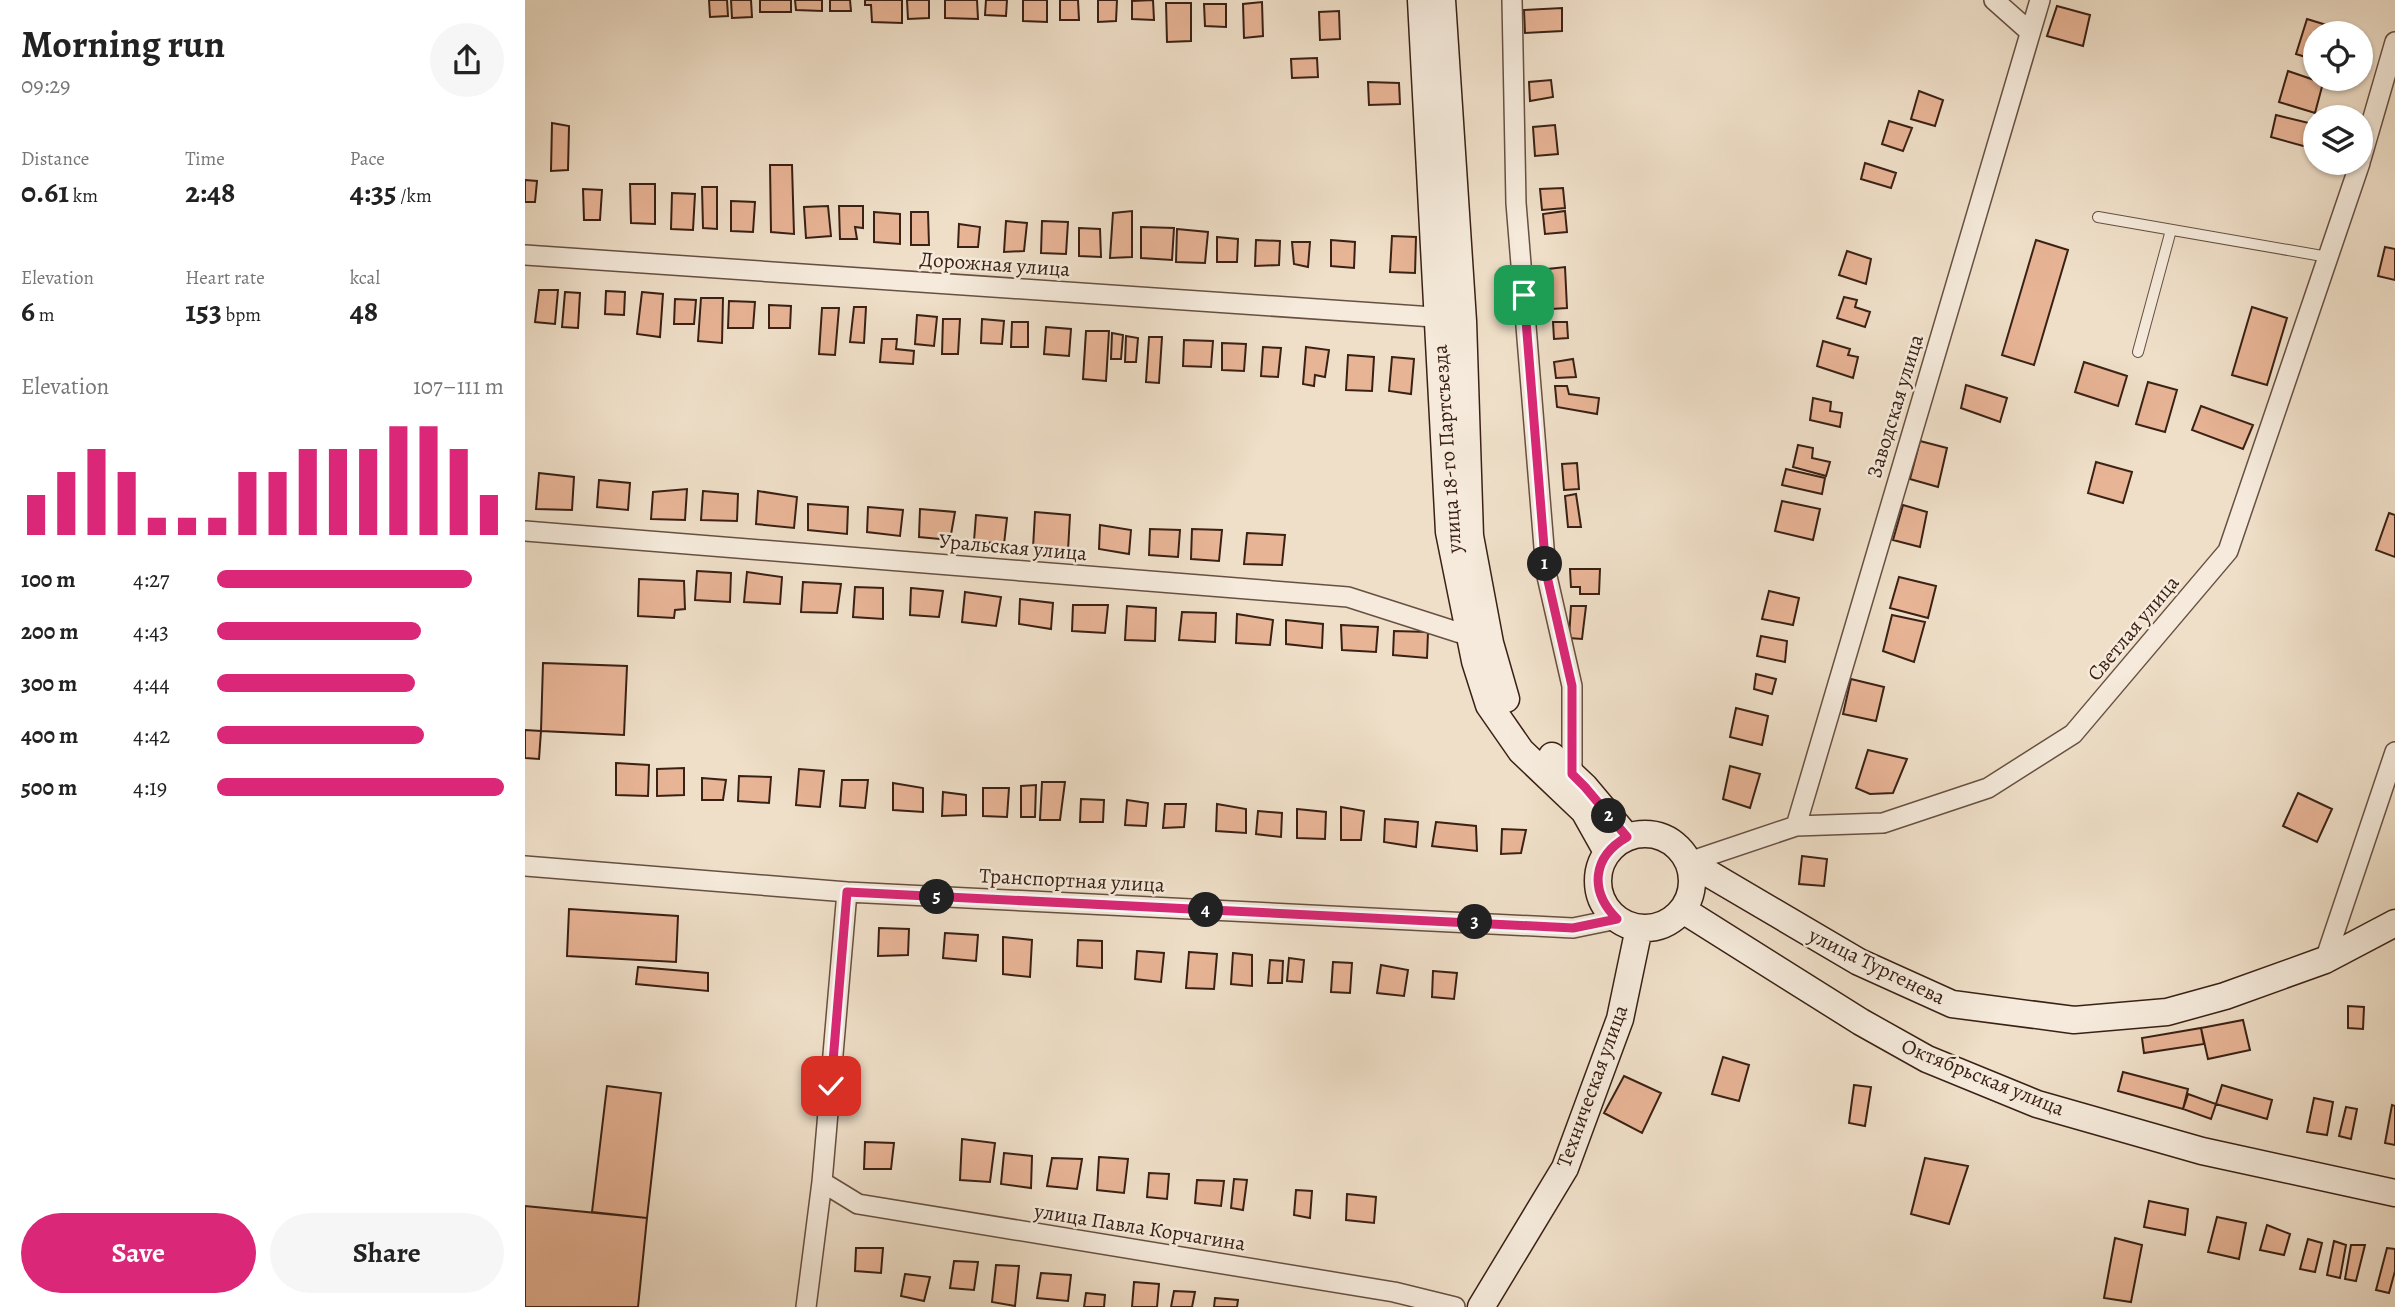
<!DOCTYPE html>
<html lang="en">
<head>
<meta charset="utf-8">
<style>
  :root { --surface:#fff; --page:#f6f6f6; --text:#222; --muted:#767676; --accent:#db2777 }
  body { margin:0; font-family:Alegreya,serif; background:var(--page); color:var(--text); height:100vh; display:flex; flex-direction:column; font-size:26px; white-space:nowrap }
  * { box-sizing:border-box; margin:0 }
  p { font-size:23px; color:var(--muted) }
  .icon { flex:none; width:38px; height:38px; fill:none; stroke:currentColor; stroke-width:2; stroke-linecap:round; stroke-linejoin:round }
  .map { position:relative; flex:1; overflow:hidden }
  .panel { display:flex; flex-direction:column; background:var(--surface); width:525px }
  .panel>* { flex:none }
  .controls { position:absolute; left:1778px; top:21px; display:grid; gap:14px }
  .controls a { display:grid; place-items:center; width:70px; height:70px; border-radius:50%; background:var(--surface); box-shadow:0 2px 5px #0004; font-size:35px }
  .pin { position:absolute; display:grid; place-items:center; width:60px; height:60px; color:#fff; margin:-30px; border-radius:14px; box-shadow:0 4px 10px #0006 }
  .km { position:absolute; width:35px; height:35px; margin:-18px; border-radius:50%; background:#222; color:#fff; font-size:19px; line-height:35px; text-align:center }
  .round { display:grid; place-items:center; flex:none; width:74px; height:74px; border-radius:37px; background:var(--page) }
  .head { display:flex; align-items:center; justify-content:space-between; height:119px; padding:0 21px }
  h1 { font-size:38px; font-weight:600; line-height:52px }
  .metrics { display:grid; grid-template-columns:repeat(3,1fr); gap:10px; height:119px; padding:7px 21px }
  .metrics div { display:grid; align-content:center }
  .metrics b { font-size:30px; font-weight:600 }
  .metrics small { font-size:19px; font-weight:400 }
  .metrics p { font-size:19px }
  .chart { height:196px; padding:14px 21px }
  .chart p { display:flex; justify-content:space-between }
  .chart svg { width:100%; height:126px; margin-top:7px; stroke:var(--accent); stroke-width:6 }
  .cta { display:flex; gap:14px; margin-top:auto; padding:14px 21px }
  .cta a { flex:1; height:80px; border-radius:42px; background:var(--accent); color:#fff; font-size:28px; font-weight:600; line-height:80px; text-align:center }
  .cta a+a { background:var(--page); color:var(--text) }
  ul { padding:0 21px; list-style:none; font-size:23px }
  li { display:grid; grid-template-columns:112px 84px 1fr; align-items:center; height:52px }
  li i { height:18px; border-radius:9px; background:var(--accent) }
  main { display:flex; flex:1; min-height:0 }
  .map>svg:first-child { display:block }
  .building { fill:#e8b496; stroke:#3a2115; stroke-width:2 }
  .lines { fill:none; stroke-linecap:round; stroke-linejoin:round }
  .service-casing { stroke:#675042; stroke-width:12 }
  .minor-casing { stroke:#675042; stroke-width:22 }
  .secondary-casing { stroke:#3a2115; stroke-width:29 }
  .service { stroke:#f5eadb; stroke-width:10 }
  .minor { stroke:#f5eadb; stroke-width:19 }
  .secondary { stroke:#f5eadb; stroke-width:26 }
  .route-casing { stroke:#fff; stroke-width:14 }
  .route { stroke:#db2777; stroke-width:9 }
  .labels { text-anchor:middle; stroke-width:5; stroke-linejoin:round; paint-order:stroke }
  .street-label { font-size:21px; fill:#3a2115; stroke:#f5eadb }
</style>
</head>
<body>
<main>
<section class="panel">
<div class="head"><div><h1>Morning run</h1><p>09:29</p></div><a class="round"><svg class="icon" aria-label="share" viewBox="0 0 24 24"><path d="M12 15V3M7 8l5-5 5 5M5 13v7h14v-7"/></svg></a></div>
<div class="metrics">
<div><p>Distance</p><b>0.61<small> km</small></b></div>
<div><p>Time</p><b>2:48</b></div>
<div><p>Pace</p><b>4:35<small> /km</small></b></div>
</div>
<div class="metrics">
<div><p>Elevation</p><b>6<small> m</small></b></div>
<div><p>Heart rate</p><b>153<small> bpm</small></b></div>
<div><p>kcal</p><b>48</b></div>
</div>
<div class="chart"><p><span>Elevation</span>107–111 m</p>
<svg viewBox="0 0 160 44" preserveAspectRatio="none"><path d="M5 44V30M15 44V22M25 44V14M35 44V22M45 44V38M55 44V38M65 44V38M75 44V22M85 44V22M95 44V14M105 44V14M115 44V14M125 44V6M135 44V6M145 44V14M155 44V30"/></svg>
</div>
<ul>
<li><b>100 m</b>4:27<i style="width:89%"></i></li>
<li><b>200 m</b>4:43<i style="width:71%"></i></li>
<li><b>300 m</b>4:44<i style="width:69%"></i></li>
<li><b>400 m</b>4:42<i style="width:72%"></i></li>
<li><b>500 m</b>4:19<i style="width:100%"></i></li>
</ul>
<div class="cta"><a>Save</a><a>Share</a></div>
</section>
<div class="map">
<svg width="1870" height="1307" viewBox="0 0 1870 1307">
  <rect width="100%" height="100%" fill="#efdfc8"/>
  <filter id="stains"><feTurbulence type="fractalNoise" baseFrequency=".00286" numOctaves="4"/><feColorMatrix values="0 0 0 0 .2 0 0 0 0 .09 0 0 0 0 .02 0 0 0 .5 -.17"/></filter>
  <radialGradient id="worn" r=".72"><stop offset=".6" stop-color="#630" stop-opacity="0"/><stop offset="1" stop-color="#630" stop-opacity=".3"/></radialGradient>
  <path class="building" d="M184,0H202L203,16L185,17Z
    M206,0H226L227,17L207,18Z
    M235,0H266V12H235Z
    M270,0H297V11L271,10Z
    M305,0H325L326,11H305Z
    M340,0H377V23L347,22L346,5H340Z
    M382,0H404V18L383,19Z
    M420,0H452L453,19L420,18Z
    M461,0H482L481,16L460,15Z
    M498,0H522V22L498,21Z
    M535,0H553L554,20H535Z
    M573,0H592L591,21L573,22Z
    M628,0L629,20L607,19V1Z
    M737,2L738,36L719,38L718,4Z
    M641,3H666V41L642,42Z
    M679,4H701V27L680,26Z
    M1532,6L1565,15L1558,46L1522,36Z
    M1037,8V31L1000,33L999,10Z
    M814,11L815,39L795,40L794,12Z
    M1782,19L1808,27L1806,33H1790V60L1771,54Z
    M792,58L793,77L767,78L766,59Z
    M1763,71L1798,83L1790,113L1754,102Z
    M1026,80L1028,97L1005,101L1004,82Z
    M843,82L874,83L875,104L844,105Z
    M1394,91L1418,100L1410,126L1386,119Z
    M1751,115L1788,124L1782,147L1746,137Z
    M1364,121L1387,128L1378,151L1357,144Z
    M27,123L44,126L43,170L26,171Z
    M1030,125L1033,154L1010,156L1008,127Z
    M1340,163L1371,173L1366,188L1336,179Z
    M245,165H267L269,234L246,232Z
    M0,180L12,181L10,202H0Z
    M105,184H130V224L106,223Z
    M177,187H192V229L178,228Z
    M1038,188L1040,208L1017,210L1015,189Z
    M58,189L77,190L75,220H59Z
    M147,193L170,194L168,230L146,229Z
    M206,201L230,202L228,232L206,231Z
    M303,206L306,236L281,238L279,207Z
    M314,206H338V228L330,227L332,239H315Z
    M607,211V257L585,258L588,213Z
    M1040,211L1042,232L1020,234L1018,214Z
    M349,212L375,214V244L349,242Z
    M386,212H403L404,245H386Z
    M481,221L502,223L499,251L479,252Z
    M517,221L543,222L541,254L516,253Z
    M434,224L455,227L453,247H433Z
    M616,227L649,228L647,260L616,258Z
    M554,228L575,229L576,257L554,256Z
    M652,229L683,232L680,263L651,262Z
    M867,236L891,237L890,273L865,272Z
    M692,237L713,239L712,262H692Z
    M731,240L755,241L754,265L730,266Z
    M806,240L830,242L829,268L806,266Z
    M1511,240L1543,250L1509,365L1477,355Z
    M767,242H785L783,267L769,264Z
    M1860,247L1870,249V280L1853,276Z
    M1322,251L1346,259L1341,284L1314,275Z
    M1040,267L1042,308L1026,309L1023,269Z
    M14,290H33L30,324L10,322Z
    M81,291L100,292L99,315L80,314Z
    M40,292L55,293L53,328L37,327Z
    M117,292L138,294L135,337L112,334Z
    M1319,297L1332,300L1330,307L1345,312L1340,327L1312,318Z
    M176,298H198L197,343L173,341Z
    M150,299L171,300L169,324H149Z
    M204,301L230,302L228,328H203Z
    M244,305L266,306L265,328H244Z
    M329,307H341L339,343L325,342Z
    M1727,307L1762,318L1742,385L1707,375Z
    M297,308H314L310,355L294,354Z
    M392,315L412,317L409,346L390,344Z
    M418,319H435L433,354H417Z
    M457,319L479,321L477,344L456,343Z
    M487,322H503V347H486Z
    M1028,322H1042L1043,338L1029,339Z
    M521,327L546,329L544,356L519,354Z
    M561,331H584L581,381L558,379Z
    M587,333L598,335L596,359H586Z
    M601,336L613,338L611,362H600Z
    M624,337H637L634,383L621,382Z
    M357,339H372L371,349L389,351L388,364L355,362Z
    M659,340L688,341L686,367L658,366Z
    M1298,341L1325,349L1323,355L1333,357L1328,378L1292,366Z
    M697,343L721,344L719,371L697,370Z
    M738,347L756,348L753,377L736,376Z
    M781,347L804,350L800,377L790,375L789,386L778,384Z
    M823,355L849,357L847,391L821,390Z
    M867,357L889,359L886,394L864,391Z
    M1048,359L1051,377L1031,378L1029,362Z
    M1559,362L1602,376L1593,406L1550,392Z
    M1623,382L1652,390L1640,432L1611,424Z
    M1441,385L1482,398L1475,422L1436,408Z
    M1030,386H1042L1044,394L1074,398L1072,414L1032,407Z
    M1288,398L1306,402L1305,411L1317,413L1315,427L1285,420Z
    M1676,406L1728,425L1718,449L1667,430Z
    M1395,441L1422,448L1413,487L1385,479Z
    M1273,445L1288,448L1287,458L1305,462L1301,476L1268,467Z
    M1571,462L1607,472L1598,503L1563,493Z
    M1052,463L1054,489L1039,490L1037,464Z
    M1261,469L1300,478L1297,494L1257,485Z
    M14,473L49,477L47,510L11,509Z
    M74,480L105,483L103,510L72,507Z
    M162,489L160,520L126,519L128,492Z
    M178,491L213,494L212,521L176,520Z
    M233,491L272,497L269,528L231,524Z
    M1051,494L1056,527H1043L1040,496Z
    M1257,501L1295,509L1288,540L1250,531Z
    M283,504L323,507L322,534L283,530Z
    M1378,505L1402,512L1395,547L1368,540Z
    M343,507L378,510L375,536L342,532Z
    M395,509L430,512L425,540L394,537Z
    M510,512L545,515L543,551L508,548Z
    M1864,513L1870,515V557L1851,550Z
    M451,515L482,518L479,544L449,541Z
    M575,525L606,530L604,554L574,549Z
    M625,529L655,530L653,557L624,555Z
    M667,529L697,530L694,561L666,559Z
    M722,533L760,535L757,565L719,564Z
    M1045,569H1075L1074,594H1055V587H1046Z
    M172,571L206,573L205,602L170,600Z
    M222,572L257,577L255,604L219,602Z
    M1374,577L1411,586L1403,618L1365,608Z
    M114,579L159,581L160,609L150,610L149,618L113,616Z
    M278,582L316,584L312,613L276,612Z
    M330,587L358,588V619L328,617Z
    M386,588L418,591L414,617L385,615Z
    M1244,591L1274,598L1268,625L1237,619Z
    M440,592L476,597L471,626L437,622Z
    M495,599L528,603L526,629L494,624Z
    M548,605H583L580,633L547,631Z
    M602,606L631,608L630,641L600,640Z
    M1046,606H1061L1057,639L1044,638Z
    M657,612L691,613L690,642L654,640Z
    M712,614L748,620L745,645L711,643Z
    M1367,615L1400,622L1389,662L1358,651Z
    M761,620L798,624L797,648L761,644Z
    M816,625L853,627L851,652L817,650Z
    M869,631L903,632L902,658L868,655Z
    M1236,636L1262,641L1260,662L1232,656Z
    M18,663L102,666L99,735L16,731Z
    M1231,674L1251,679L1247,694L1229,689Z
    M1326,679L1359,687L1351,721L1318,714Z
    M1211,708L1243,716L1237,745L1205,737Z
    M0,730L16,731L14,759L0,758Z
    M1343,750L1382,759L1368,793L1345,794L1331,788Z
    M91,763L124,765L123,796L91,795Z
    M1205,766L1235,774L1225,808L1198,799Z
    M159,768V795L132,796V769Z
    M274,769L299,771L295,807L271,805Z
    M214,776L246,777L244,803L213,801Z
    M177,778L201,780L198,800H177Z
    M317,780H343L340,808L315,806Z
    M517,782H540L535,820H515Z
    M368,783L398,788V812L368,810Z
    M511,785L510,817H496V786Z
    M458,788H484L482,817L458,816Z
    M418,792L441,795V815L417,816Z
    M1773,793L1807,809L1792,842L1758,826Z
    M556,799L579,800L578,822H555Z
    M602,800L623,803L621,826L600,825Z
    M640,804H661L659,827L638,828Z
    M692,804L721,809V833L691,831Z
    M816,807L839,811L836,840H816Z
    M772,809L801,812L800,839L772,838Z
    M733,811L757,813L756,837L731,834Z
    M860,819L893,822L891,847L859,842Z
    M911,822L951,826L952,851L907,846Z
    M977,829L1001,830L996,853L976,854Z
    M1277,856L1302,859L1299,886L1274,884Z
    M44,909L153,916L151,962L42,956Z
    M354,928L384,929L383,955L353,956Z
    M420,933L453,935L451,961L418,958Z
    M478,937L507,940L505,977L478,974Z
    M553,940L577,941V968L552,966Z
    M612,951L639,953L636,982L610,979Z
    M664,952L692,954L689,989L661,988Z
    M708,953L727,955V986L706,984Z
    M764,958L779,960L777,982L762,981Z
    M745,960L758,961L757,983H743Z
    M808,962L827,963L825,993L806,992Z
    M856,965L883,970L879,996L852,993Z
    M113,967L183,973V991L111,984Z
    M908,971L932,973L929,999L907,997Z
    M1823,1006L1839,1007L1838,1029L1823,1028Z
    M1718,1020L1725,1050L1683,1059L1676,1028Z
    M1676,1028L1679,1044L1619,1053L1617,1038Z
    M1198,1057L1224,1065L1214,1101L1187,1094Z
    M1598,1072L1663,1089L1658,1109L1593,1091Z
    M1099,1076L1136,1093L1117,1133L1079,1113Z
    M1329,1085L1346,1087L1340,1126L1324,1123Z
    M1697,1085L1747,1100L1742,1119L1691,1104Z
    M82,1086L136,1093L122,1218L67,1212Z
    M1663,1094L1691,1104L1686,1119L1658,1109Z
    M1789,1098L1808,1102L1802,1135L1782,1132Z
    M1867,1105L1870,1106V1145L1860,1143Z
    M1821,1107L1832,1109L1826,1139L1814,1136Z
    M437,1139L470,1143L465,1182L435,1180Z
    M340,1142L369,1143L366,1169H339Z
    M479,1153L507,1156L506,1188L476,1184Z
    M574,1157L603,1159L599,1193L572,1190Z
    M527,1158L557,1159L552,1189L522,1186Z
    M1400,1158L1443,1166L1424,1224L1386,1214Z
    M624,1173L644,1174L642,1199L622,1197Z
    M709,1179L722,1180L718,1210L706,1208Z
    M672,1180L699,1181L696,1206L670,1203Z
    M771,1190L787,1191L785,1218L769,1215Z
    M822,1194L851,1197L849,1223L821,1220Z
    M1624,1201L1663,1209L1660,1235L1619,1227Z
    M0,1206L122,1218L113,1307H0Z
    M1692,1217L1721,1223L1714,1259L1683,1252Z
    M1742,1225L1765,1234L1759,1255L1735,1250Z
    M1590,1238L1617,1245L1606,1302L1579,1298Z
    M1783,1239L1797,1243L1790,1272L1775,1269Z
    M1809,1241L1821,1245L1815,1278L1802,1275Z
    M1826,1245H1840L1831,1281L1820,1279Z
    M331,1248H358L356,1273L330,1271Z
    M1862,1248L1870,1249V1271L1864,1293L1851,1290Z
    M429,1261L453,1262L449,1290L425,1288Z
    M471,1265L494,1266L490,1306L467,1302Z
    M516,1273L546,1275L543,1301L512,1298Z
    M380,1274L405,1277L399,1301L376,1296Z
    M609,1282L634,1284L632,1307H607Z
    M649,1291L670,1292L667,1307H646Z
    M561,1293L580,1295L579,1307H559Z
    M690,1298L713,1300L712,1307H689Z"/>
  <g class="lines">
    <g class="service-casing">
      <path id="service" d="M1573,217L1803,257
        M1613,352L1646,230"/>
    </g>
    <g class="minor-casing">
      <path id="minor" d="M987,0L991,203L1021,572L1047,686V774
        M1469,0L1505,32
        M1836,159L1870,42
        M0,255L923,318
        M0,531L823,597L954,639
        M1271,826L1515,0
        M1164,862L1271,826L1358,823L1463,788L1548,734L1703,551L1835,163
        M0,866L322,892L1048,928L1092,919
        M1800,960L1870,752
        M297,1182L333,1204L869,1292L930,1307
        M281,1307L297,1182L322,892"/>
    </g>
    <g class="secondary-casing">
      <path id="secondary" d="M896,0L924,532L950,661L964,705L996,751L1059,811L1082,852
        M917,0L938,321L945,536L965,643L981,699
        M1027,756L1060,787L1102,837
        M1073 881a47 47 0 1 1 94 0a47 47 0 1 1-94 0Z
        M1164,862L1334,962L1427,1004L1549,1020L1642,1012L1700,996L1800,960L1870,923
        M1158,910L1336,1022L1402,1059L1512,1104L1677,1151L1870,1193
        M956,1307L1040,1168L1095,1019L1114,928"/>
    </g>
    <use href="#service" class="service"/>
    <use href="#minor" class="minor"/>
    <use href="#secondary" class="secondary"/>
  </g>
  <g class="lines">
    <g class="route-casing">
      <path id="route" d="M306,1086L322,892L1048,928L1092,919C1064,891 1067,857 1102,837L1060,787L1047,774V686L1021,572L999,295"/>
    </g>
    <use href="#route" class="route"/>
  </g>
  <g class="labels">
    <g class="street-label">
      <text transform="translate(470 264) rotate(4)" y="7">Дорожная улица</text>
      <text transform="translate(1370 406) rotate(-73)" y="7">Заводская улица</text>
      <text transform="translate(922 449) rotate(-94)" y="7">улица 18-го Партсъезда</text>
      <text transform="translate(488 547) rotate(5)" y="7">Уральская улица</text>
      <text transform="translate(1608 628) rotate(-50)" y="7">Светлая улица</text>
      <text transform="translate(547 880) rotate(3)" y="7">Транспортная улица</text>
      <text transform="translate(1352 966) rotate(26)" y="7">улица Тургенева</text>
      <text transform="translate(1458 1077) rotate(22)" y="7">Октябрьская улица</text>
      <text transform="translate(1067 1086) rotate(-70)" y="7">Техническая улица</text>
      <text transform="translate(615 1227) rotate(9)" y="7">улица Павла Корчагина</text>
    </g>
  </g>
  <rect width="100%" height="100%" filter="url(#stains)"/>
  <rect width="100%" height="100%" fill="url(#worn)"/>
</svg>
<div class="controls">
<a><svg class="icon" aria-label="locate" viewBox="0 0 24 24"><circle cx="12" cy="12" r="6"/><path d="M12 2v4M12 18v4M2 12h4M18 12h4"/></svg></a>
<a><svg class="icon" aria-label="layers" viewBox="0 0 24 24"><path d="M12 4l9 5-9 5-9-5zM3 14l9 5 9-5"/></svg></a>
</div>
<div class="pin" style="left:999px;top:295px;background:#1e9e55"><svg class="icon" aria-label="arrive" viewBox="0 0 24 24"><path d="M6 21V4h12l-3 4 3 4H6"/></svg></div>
<div class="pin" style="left:306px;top:1086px;background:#d93025"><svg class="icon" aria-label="check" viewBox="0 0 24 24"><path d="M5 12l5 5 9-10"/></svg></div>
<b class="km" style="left:1020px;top:564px">1</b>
<b class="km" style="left:1084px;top:816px">2</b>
<b class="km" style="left:950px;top:922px">3</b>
<b class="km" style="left:681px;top:910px">4</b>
<b class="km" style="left:412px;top:897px">5</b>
</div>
</main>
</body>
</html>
